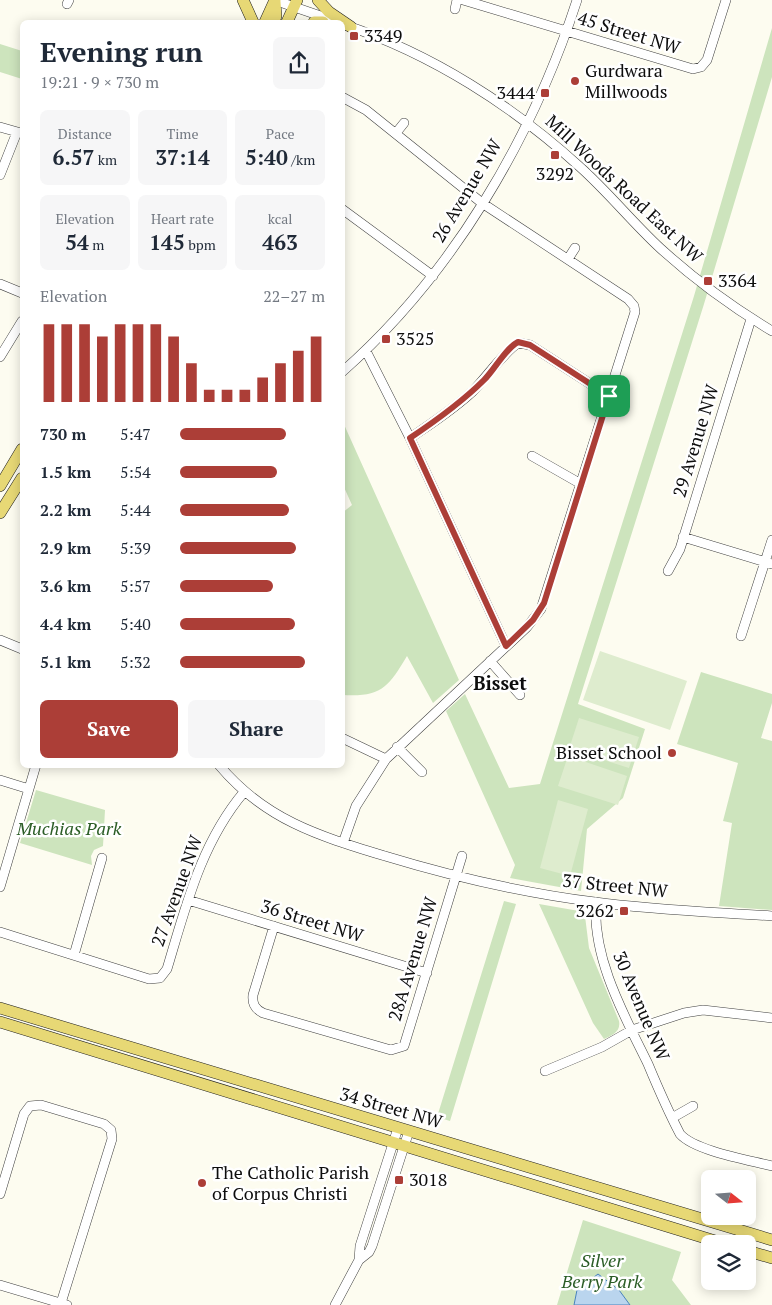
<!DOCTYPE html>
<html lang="en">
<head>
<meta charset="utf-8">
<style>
  :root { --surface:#fff; --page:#f6f6f7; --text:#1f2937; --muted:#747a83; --accent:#ac3e37 }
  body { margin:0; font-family:"PT Serif",serif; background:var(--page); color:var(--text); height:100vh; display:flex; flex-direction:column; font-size:19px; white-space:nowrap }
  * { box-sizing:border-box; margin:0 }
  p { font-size:16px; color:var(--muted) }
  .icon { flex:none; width:28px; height:28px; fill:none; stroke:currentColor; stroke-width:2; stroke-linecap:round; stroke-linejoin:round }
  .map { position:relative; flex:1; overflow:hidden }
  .drawer { position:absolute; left:20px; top:20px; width:325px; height:748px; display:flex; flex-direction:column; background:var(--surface); border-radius:8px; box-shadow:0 2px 12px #0003 }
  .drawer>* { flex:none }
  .needle { width:32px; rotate:107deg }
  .tools { position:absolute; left:701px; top:1170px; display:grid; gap:10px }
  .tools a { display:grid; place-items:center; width:55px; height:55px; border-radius:8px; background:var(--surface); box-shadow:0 2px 12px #0003; font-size:25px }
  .pin { position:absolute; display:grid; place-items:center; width:42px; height:42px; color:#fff; margin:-21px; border-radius:10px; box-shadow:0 2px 8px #0006 }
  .round { display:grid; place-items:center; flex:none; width:52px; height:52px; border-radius:8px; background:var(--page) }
  .head { display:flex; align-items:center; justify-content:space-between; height:85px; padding:0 20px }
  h1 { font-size:28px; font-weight:800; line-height:38px }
  .metrics { display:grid; grid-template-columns:repeat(3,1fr); gap:8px; height:85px; padding:5px 20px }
  .metrics div { display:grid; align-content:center; border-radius:8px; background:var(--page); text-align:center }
  .metrics b { font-size:21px; font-weight:800 }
  .metrics small { font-size:14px; font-weight:400 }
  .metrics p { font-size:14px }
  .chart { height:140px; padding:10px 20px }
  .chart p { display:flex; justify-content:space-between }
  .chart svg { width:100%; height:90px; margin-top:5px; stroke:var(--accent); stroke-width:6 }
  .action { display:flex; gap:10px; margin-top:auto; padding:10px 20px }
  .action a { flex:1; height:58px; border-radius:8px; background:var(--accent); color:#fff; font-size:20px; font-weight:800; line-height:58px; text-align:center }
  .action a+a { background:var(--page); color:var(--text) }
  ul { padding:0 20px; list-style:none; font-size:16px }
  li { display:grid; grid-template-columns:80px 60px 1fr; align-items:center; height:38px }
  li i { height:12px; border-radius:6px; background:var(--accent) }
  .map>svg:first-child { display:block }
  .green { fill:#cde4bd }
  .pitch { fill:#deecce }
  .water { fill:#bad5ee; stroke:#4a82bc }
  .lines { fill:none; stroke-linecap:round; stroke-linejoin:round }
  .minor-casing { stroke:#404040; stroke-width:10 }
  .major-casing { stroke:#1e1e1e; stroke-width:12 }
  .minor { stroke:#fff; stroke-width:9 }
  .major { stroke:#e7d875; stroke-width:11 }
  .route-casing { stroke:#fff; stroke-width:10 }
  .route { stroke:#ac3e37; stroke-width:6 }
  .poi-dot { fill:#ac3e37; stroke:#fff; stroke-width:2 }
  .labels { text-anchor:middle; stroke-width:5; stroke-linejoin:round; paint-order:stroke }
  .street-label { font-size:18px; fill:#0d0d0d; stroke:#fff }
  .poi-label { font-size:18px; fill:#0d0d0d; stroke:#fff; text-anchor:start }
  .park-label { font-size:18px; font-style:italic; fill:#2b5d26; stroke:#fff }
  .neighbourhood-label { font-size:19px; font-weight:bold; fill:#0d0d0d; stroke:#fff }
</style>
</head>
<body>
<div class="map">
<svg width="772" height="1305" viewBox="0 0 772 1305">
  <rect width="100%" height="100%" fill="#fdfcf0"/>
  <path class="green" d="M772,28V77L704,304L578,704L645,729L623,798L587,829L581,891L510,878L515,865L446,711L465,694L509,788L540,784L694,296Z
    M0,44L22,51V79L0,72Z
    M342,420L459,680L433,703L407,656C388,688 381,697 343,695L342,513L352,505L343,485Z
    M701,672L772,694V703L761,738L772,741V910L719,906L732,823L723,821L738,763L677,744Z
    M36,790L105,810L103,846L94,850L91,856L92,865L20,843Z
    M504,901L516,904L450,1121L437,1117Z
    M539,904L579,911L585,916L589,948L619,1021C621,1032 612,1035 604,1039L593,1023Z
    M583,1220L681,1252L672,1280L691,1305H557Z"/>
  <path class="pitch" d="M600,651L687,681L670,730L583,700Z
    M579,718L639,737L629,768L569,749Z
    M568,756L627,776L618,805L558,786Z
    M558,800L588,809L570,876L540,868Z"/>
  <path class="water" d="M598,1274L619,1290L630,1305H574L577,1290Z"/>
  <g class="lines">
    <g class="minor-casing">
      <path id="minor" d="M274,0L338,22
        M463,0L693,69L701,67L707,60L726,0
        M67,4L69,0
        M455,9L457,0
        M345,25C432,54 513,106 580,167C608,192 632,222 660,248C694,279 732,307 772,331
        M342,97L366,110L482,203L628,299L634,306L635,312L541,609L527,627L386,759L356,806L343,843
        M0,127L21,133
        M396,133L404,123
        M0,175L17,132
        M342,209L433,276
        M568,259L575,248
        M0,284L22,293
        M366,351L410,438L506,646
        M0,357L22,321
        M342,372C452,275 532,139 577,0
        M410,438C432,423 454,409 473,391C485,379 507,348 519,343L530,345L609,396
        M532,456L581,484
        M683,537L772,564
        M668,571L680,549L751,319
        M741,636L772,540
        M0,640L22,649
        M490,661L520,695
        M342,738L386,759
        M397,747L422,772
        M219,765C265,820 319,836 385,856C454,877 524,893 595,902C653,910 713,912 772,916
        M0,780L29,789
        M0,887L36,765
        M188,900L427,973
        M596,902C592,958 624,1015 648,1064C658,1088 668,1111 680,1134C695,1151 749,1160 772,1166
        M274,926L253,995C252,1004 255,1009 263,1013L391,1050L404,1046L462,856
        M0,932L149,979L160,978L167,969C186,906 201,843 244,792
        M74,955L102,858
        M545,1071L602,1047L632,1030L684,1013L703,1010L772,1018
        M672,1118L693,1106
        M0,1194L24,1114L30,1106L41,1105L104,1124L111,1130L112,1139L61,1303
        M359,1260L360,1246L398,1128
        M0,1285L67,1305
        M335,1305L359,1260L369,1252L372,1246L409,1131"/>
    </g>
    <g class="major-casing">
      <path id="major" d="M243,0L253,22
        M318,0L329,12L351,27
        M265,22L275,0
        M274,22L276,16L275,2
        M287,22L297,0
        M314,22H323
        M0,486L22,449
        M0,513L22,478
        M0,1008L772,1240
        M0,1022L725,1244
        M748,1251L772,1258"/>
    </g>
    <use href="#minor" class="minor"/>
    <use href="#major" class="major"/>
  </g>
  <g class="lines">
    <g class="route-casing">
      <path id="route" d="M518,342L530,345L609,396L544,603L533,620L506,646L410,438C437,420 462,402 484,380C495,369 505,349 518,342Z"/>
    </g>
    <use href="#route" class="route"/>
  </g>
  <g class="poi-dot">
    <rect x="349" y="31" width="10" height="10" rx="2.5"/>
    <circle cx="575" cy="81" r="5"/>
    <rect x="540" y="88" width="10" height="10" rx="2.5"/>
    <rect x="550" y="150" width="10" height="10" rx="2.5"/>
    <rect x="703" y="276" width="10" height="10" rx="2.5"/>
    <rect x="381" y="334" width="10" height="10" rx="2.5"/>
    <circle cx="672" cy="753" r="5"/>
    <rect x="619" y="906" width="10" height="10" rx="2.5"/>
    <rect x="394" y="1175" width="10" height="10" rx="2.5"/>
    <circle cx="202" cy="1183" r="5"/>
  </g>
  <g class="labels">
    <g class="street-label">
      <text transform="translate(629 33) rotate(17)" y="6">45 Street NW</text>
      <text transform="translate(624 189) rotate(43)" y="6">Mill Woods Road East NW</text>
      <text transform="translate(467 191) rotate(-59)" y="6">26 Avenue NW</text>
      <text transform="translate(696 441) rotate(-73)" y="6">29 Avenue NW</text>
      <text transform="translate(615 886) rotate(6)" y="6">37 Street NW</text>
      <text transform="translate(177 891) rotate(-70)" y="6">27 Avenue NW</text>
      <text transform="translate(312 921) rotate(17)" y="6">36 Street NW</text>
      <text transform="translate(413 959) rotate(-73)" y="6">28A Avenue NW</text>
      <text transform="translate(641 1006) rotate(67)" y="6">30 Avenue NW</text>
      <text transform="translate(391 1108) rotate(16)" y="6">34 Street NW</text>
    </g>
    <g class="poi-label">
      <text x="364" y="42">3349</text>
      <text x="585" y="77">Gurdwara<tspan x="585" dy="21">Millwoods</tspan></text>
      <text x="535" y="99" text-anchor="end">3444</text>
      <text x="555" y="180" text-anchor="middle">3292</text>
      <text x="718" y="287">3364</text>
      <text x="396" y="345">3525</text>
      <text x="662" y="759" text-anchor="end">Bisset School</text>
      <text x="614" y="917" text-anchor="end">3262</text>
      <text x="212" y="1179">The Catholic Parish<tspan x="212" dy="21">of Corpus Christi</tspan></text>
      <text x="409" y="1186">3018</text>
    </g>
    <g class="park-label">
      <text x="69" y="835">Muchias Park</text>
      <text x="602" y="1267">Silver<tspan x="602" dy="21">Berry Park</tspan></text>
    </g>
    <g class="neighbourhood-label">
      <text x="500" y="690">Bisset</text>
    </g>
  </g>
</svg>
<div class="tools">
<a><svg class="needle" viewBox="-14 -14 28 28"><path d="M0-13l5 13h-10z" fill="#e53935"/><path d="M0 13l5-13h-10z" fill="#747a83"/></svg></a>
<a><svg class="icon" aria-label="layers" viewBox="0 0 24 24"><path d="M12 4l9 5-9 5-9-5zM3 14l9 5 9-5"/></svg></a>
</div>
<div class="pin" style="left:609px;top:396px;background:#1e9e55"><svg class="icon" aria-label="arrive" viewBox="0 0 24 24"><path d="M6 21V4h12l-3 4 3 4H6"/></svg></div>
<section class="drawer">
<div class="head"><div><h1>Evening run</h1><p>19:21 · 9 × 730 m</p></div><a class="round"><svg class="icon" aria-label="share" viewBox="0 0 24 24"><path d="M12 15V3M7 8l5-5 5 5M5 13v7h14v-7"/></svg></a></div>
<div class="metrics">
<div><p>Distance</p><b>6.57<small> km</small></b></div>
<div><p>Time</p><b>37:14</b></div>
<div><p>Pace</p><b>5:40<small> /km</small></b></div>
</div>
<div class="metrics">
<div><p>Elevation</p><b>54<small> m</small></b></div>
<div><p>Heart rate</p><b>145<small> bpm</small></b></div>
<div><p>kcal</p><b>463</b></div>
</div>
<div class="chart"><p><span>Elevation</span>22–27 m</p>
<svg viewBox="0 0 160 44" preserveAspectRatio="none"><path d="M5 44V6M15 44V6M25 44V6M35 44V12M45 44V6M55 44V6M65 44V6M75 44V12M85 44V25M95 44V38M105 44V38M115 44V38M125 44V32M135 44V25M145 44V19M155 44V12"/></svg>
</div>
<ul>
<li><b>730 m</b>5:47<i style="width:73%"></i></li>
<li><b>1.5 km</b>5:54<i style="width:67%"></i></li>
<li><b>2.2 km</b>5:44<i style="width:75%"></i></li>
<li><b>2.9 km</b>5:39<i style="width:80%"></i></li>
<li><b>3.6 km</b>5:57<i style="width:64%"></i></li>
<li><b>4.4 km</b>5:40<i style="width:79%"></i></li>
<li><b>5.1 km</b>5:32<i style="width:86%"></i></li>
</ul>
<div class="action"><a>Save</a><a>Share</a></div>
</section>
</div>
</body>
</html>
